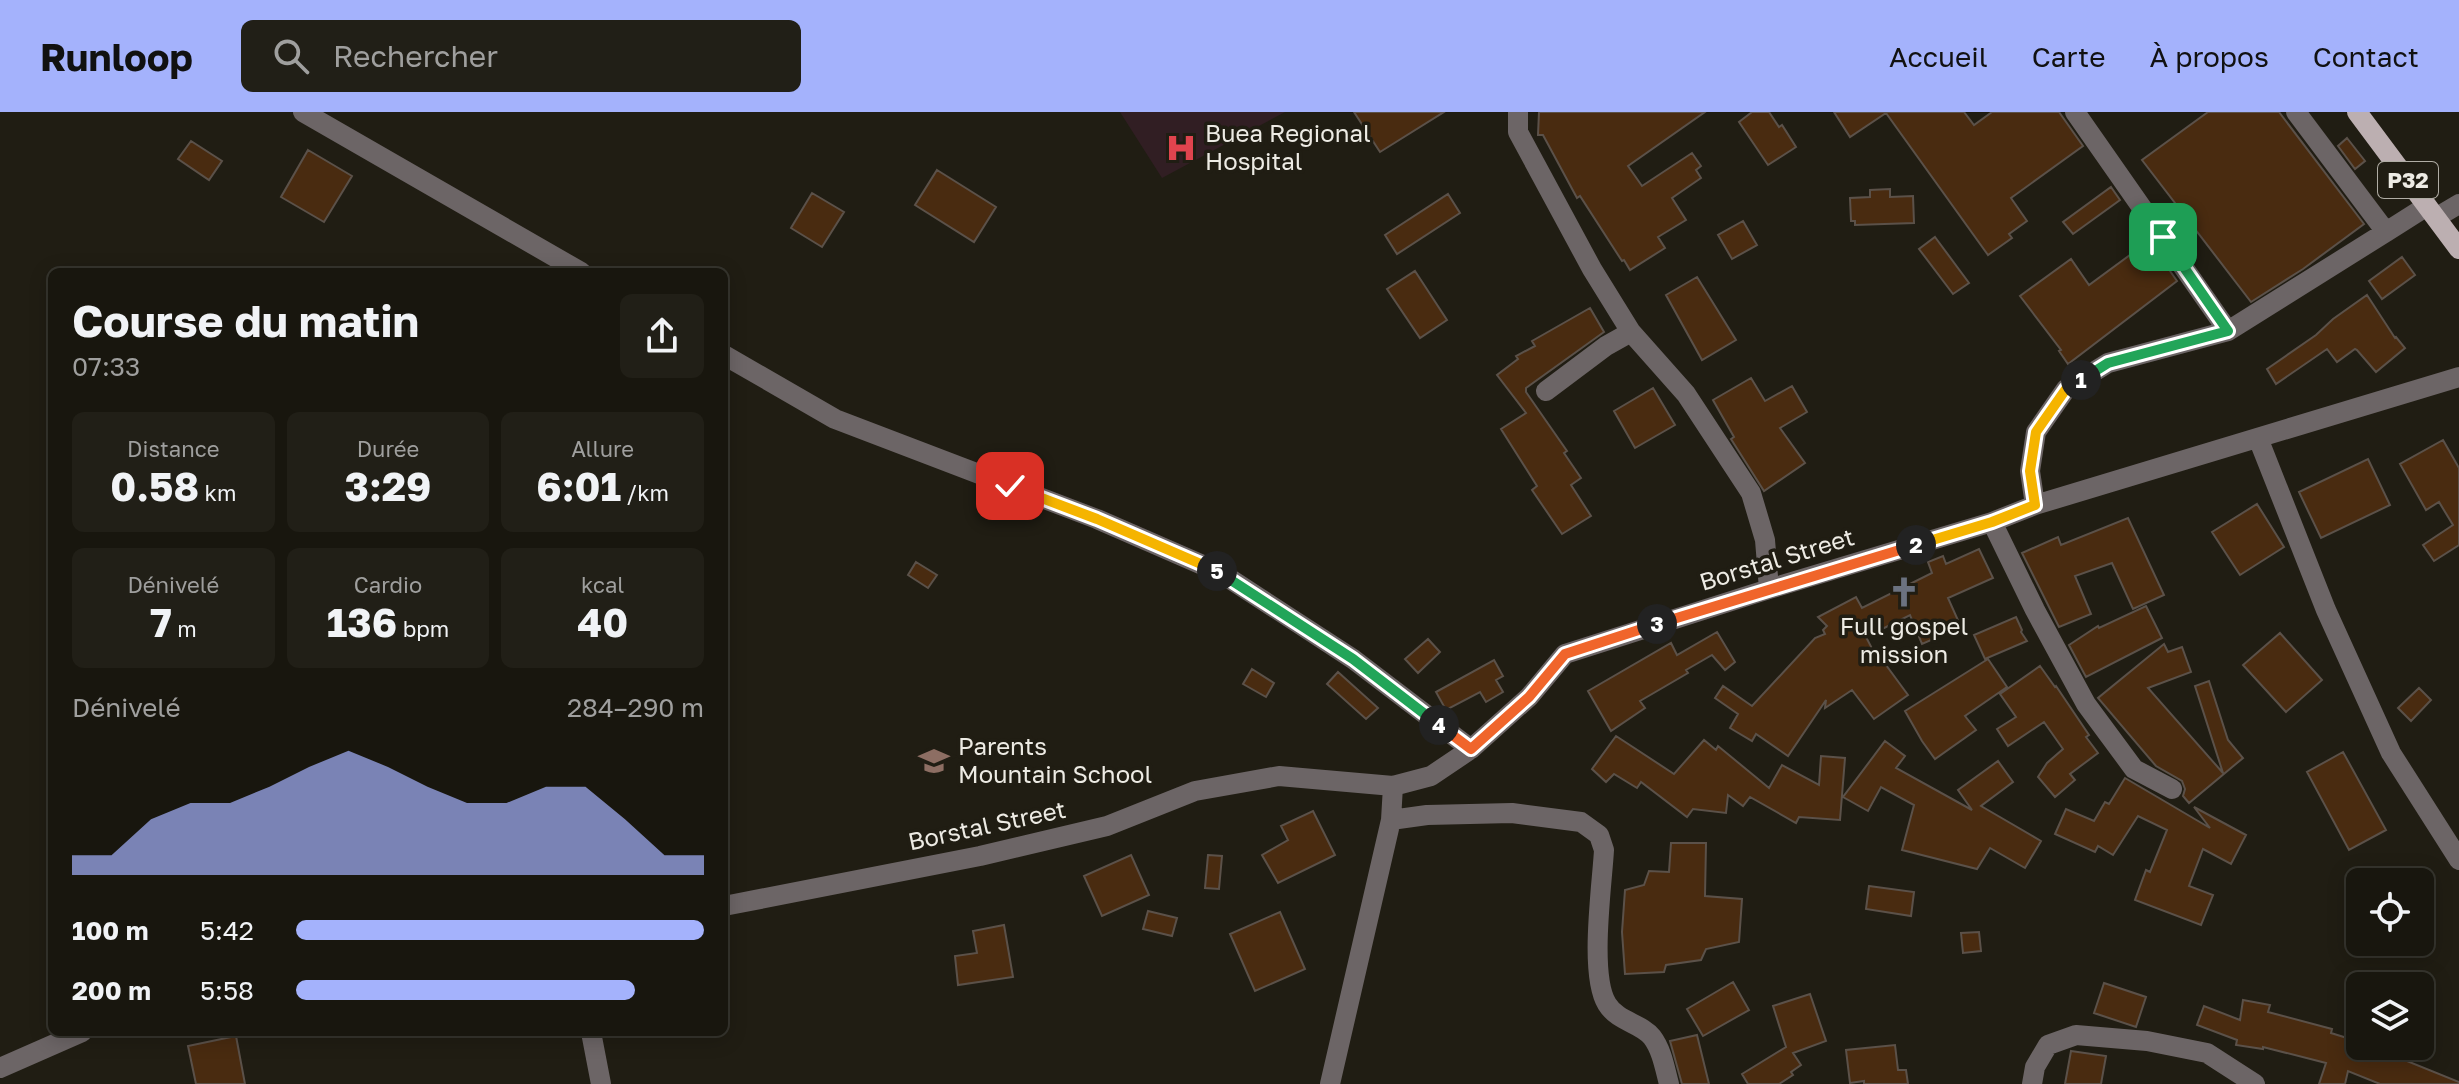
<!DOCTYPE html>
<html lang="fr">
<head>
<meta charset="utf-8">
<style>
  :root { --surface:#18160e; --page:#211f17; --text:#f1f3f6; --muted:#9f9f9e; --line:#36352e; --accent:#a4b2fc }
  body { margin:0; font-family:"Golos Text",sans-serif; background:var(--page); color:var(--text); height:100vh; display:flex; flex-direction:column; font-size:30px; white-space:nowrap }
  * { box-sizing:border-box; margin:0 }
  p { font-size:26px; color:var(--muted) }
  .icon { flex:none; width:44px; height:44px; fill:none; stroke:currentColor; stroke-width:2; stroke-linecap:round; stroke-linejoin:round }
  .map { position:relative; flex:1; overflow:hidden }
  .details { position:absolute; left:48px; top:156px; width:680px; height:768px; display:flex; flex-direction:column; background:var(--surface); border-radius:12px; box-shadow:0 4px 20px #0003,0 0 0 2px var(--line) }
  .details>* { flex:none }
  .buttons { position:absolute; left:2346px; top:756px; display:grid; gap:16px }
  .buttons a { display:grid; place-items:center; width:88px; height:88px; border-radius:12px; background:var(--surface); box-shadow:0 4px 20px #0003,0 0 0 2px var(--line); font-size:40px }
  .pin { position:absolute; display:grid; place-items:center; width:68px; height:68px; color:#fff; margin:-34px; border-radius:16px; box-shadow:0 4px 12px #0006 }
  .km { position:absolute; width:40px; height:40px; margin:-20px; border-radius:50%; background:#222; color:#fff; font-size:22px; line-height:40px; text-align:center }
  .round { display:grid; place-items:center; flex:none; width:84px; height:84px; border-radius:12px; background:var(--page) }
  .headline { display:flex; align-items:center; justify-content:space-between; height:136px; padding:0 24px }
  h1 { font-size:44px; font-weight:700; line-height:60px }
  .figures { display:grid; grid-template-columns:repeat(3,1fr); gap:12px; height:136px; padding:8px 24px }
  .figures div { display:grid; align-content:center; border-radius:12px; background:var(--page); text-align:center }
  .figures b { font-size:40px; font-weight:700 }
  .figures small { font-size:22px; font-weight:400 }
  .figures p { font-size:22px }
  .chart { height:224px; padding:16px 24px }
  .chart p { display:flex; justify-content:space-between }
  .chart svg { width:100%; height:144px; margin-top:8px; fill:var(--accent); opacity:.7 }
  ul { padding:0 24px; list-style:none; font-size:26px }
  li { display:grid; grid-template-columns:128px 96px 1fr; align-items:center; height:60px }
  li i { height:20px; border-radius:10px; background:var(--accent) }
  header { display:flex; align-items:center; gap:48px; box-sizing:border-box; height:112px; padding:0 40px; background:var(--accent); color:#111 }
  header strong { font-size:38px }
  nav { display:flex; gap:44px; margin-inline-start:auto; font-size:28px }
  .search { width:560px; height:72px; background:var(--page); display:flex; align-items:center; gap:20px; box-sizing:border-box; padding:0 28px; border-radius:12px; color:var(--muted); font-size:30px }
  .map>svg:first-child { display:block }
  .medical { fill:#311e23 }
  .building { fill:#492b10; stroke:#5b5149; stroke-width:2 }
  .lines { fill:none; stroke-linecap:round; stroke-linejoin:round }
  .minor { stroke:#6c6566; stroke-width:20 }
  .major { stroke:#bcafb1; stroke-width:20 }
  .split-1-casing { stroke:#fff; stroke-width:16 }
  .split-2-casing { stroke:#fff; stroke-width:16 }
  .split-3-casing { stroke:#fff; stroke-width:16 }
  .split-4-casing { stroke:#fff; stroke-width:16 }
  .split-5-casing { stroke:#fff; stroke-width:16 }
  .split-6-casing { stroke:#fff; stroke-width:16 }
  .split-1 { stroke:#22a559; stroke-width:10 }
  .split-2 { stroke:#f5b400; stroke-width:10 }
  .split-3 { stroke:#f0652b; stroke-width:10 }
  .split-4 { stroke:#f0652b; stroke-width:10 }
  .split-5 { stroke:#22a559; stroke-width:10 }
  .split-6 { stroke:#f5b400; stroke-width:10 }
  .labels { text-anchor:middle; stroke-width:7; stroke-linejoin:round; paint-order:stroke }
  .shield { fill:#201d13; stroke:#b0ada5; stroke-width:2 }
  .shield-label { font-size:22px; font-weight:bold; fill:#edebe4 }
  .poi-label { font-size:24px; fill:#edebe4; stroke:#201d13; text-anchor:start }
  .street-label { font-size:24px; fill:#edebe4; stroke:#201d13 }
</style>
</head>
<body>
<header>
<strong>Runloop</strong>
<div class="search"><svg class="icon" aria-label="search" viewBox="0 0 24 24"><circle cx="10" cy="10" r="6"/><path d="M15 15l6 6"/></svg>Rechercher</div>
<nav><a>Accueil</a><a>Carte</a><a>À propos</a><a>Contact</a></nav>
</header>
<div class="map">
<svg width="2459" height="972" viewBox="0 0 2459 972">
  <rect width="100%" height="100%" fill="#201d13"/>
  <path class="medical" d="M1120,0H1285L1162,66Z"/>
  <path class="building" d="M1354,0H1444L1380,40Z
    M1539,0H1705L1628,54L1642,74L1692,41L1701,54L1696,58L1701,66L1672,86L1686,108L1658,125L1665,136L1630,158L1624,148L1622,149L1580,84L1577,86L1543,23H1538Z
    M1752,0H1769L1779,15L1782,13L1796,35L1768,53L1739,10Z
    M1834,0H1964L1974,13L1992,0H2059L2083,34L2011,86L2027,109L2009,122L2012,126L1988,143L1886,1L1850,25Z
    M2208,0H2279L2364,112L2303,157L2251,190L2142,48Z
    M2347,26L2365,49L2355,57L2338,34Z
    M191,29L222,49L209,68L178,47Z
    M308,38L352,64L324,110L281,85Z
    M937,58L996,95L974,130L915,93Z
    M2111,75L2120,88L2073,122L2063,110Z
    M1890,77V85L1913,84L1914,111L1855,113V109H1851L1850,86L1870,85V78Z
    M812,81L844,100L822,135L791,116Z
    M1448,82L1460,101L1397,142L1385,123Z
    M1743,109L1757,133L1732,147L1718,123Z
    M1935,125L1969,171L1953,182L1919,137Z
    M2149,129L2177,169L2068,252L2059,239L2061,238L2020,184L2071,147L2089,173Z
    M2402,145L2415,163L2382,187L2369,169Z
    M1415,159L1447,208L1420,226L1387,177Z
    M1697,165L1736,228L1702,248L1666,183Z
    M2367,183L2395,226L2396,225L2405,236L2376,260L2357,238L2355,237L2337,250L2327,237L2276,272L2267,257L2316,223L2333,207Z
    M1590,196L1604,220L1526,276V280L1567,339L1564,341L1581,366L1571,373L1591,404L1562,422L1532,378L1537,374L1501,317L1526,301L1497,263L1518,247L1516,244L1535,234L1532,229Z
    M1751,266L1765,289L1792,274L1807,300L1780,316L1805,351L1764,379L1731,327L1734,325L1713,288Z
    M1653,276L1675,313L1635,336L1614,299Z
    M2443,328L2459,356V433L2434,449L2423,433L2453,413L2439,390L2426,398L2400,352Z
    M2368,347L2390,393L2321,426L2299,380Z
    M2257,392L2284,435L2240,463L2212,420Z
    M2128,406L2164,483L2133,497L2112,451L2075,464L2091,502L2059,515L2022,441L2058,425L2061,433Z
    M1979,437L1993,466L1948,486L1961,515L1922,532L1910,503L1866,525L1880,552L1883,549L1908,583L1874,607L1852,578L1825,596L1826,588L1788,644L1756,622L1752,629L1730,616L1738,602L1715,586L1723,574L1752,594L1815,526L1825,522L1823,518L1827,514L1818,505L1856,485L1862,496L1932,461L1928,450L1943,444L1946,452Z
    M916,450L937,463L928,476L908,463Z
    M2146,494L2162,526L2086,565L2069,533L2098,514L2099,516Z
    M2016,505L2022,518L2021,520L2027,529L1985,547L1974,523Z
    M1717,520L1735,550L1725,558L1712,543L1686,558L1688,561L1640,589L1645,596L1611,619L1588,579L1671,531L1677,543Z
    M2280,521L2322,568L2286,600L2243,553Z
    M1428,527L1440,540L1418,561L1405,547Z
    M2164,532L2168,540L2182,535L2191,560L2148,576L2223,661L2195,574L2209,569L2228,628L2243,646L2189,691L2183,684L2185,677L2182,669L2156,654L2098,586Z
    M1988,547L2007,575L1965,604L1976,618L1935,647L1922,629L1905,599Z
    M1494,548L1503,564L1496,568L1503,580L1486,590L1480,580L1446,598L1436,580Z
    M2040,554L2055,575L2056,574L2089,623L2086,625L2098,641L2070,662L2075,668L2055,685L2038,665L2047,651L2063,637L2044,610L2008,634L1997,617L2016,605L2000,582Z
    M1252,557L1274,571L1266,585L1243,572Z
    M1338,560L1378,596L1366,607L1327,572Z
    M2419,576L2431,588L2411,609L2398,596Z
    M1616,624L1674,662L1704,628L1716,638L1718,634L1769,676L1782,653L1819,673L1821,644L1845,646L1840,708L1799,705L1796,711L1750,685L1743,694L1728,683L1726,701L1693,697L1687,705L1641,670L1637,676L1614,662L1606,670L1592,657Z
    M1885,629L1905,644L1896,656L1972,698L1958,678L1998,649L2013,670L1981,694L2041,729L2025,756L1990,736L1977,757L1902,738L1914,693L1881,675L1868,699L1843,685Z
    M2343,640L2386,718L2349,738L2307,660Z
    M2125,666L2210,716L2194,695L2246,723L2231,752L2203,737L2189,774L2213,783L2201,813L2135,788L2146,758L2150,760L2167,718L2138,704L2113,743L2098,734L2095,740L2055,722L2066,697L2094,709L2105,690L2109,692Z
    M1313,699L1335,743L1278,771L1262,743L1288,728L1281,714Z
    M1671,731H1706L1705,784L1742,787L1739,830L1706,837L1701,848L1666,853L1664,860L1625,862L1622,820L1625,778L1644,773L1649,759L1669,760Z
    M1131,743L1149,783L1102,804L1084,764Z
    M1208,743L1222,744L1219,777L1205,776Z
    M1869,774L1914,780L1911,804L1866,797Z
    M1148,799L1177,806L1172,824L1143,817Z
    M1280,800L1305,857L1255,879L1230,822Z
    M1004,813L1013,865L958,873L955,844L977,841L973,819Z
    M1979,820L1981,839L1963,841L1961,821Z
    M1733,870L1749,898L1703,924L1687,897Z
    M2104,871L2146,885L2136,915L2094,901Z
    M1810,882L1826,929L1793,941L1801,953L1791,960L1793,963L1779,972H1748L1742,962L1786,935L1773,894Z
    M2243,888L2270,893L2268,900L2332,917L2331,921L2360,930V934H2370L2459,970V972H2380L2348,959L2345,972H2319L2326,951L2263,935V937L2236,933L2237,928L2197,913L2204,894L2240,908Z
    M1697,923L1709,972H1682L1670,929Z
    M236,924L245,972H196L188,934Z
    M1895,933L1898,958H1906L1908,972H1864V969L1850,971L1846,938Z
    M2071,939L2106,944L2101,972H2065Z"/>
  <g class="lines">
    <path class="minor" d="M303,0L581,160
      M1518,0V20L1592,157L1631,220L1686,282L1751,381L1765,428L1769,477
      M2075,0L2228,219
      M2296,0L2386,120L2427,94
      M2437,105L2459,92
      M724,243L835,307L1097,407L1221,461L1353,547L1471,637
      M1546,279L1606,234L1631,220
      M2258,326L2326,498L2391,641L2459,748
      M2035,393L2030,359L2036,320L2066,277L2108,251L2228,219L2386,120
      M1992,410L2035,498L2086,592L2134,657L2172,677
      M1391,708L1427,703L1512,701L1581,710L1599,723L1604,738C1602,774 1589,863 1607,892C1618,910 1641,911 1652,925C1662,938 1665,957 1669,972
      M724,794L980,744L1107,714L1195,679L1279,664L1393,674L1431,664L1471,637L1529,585L1565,542L1769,477L1992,410L2035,393L2459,265
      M591,920L601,972
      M0,956L82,920
      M1330,972L1391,708L1393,674
      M2032,972L2035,955L2048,933L2076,923L2147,929L2207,941L2255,972"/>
    <path class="major" d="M2357,0L2459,137"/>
  </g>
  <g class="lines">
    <g class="split-1-casing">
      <path id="split-1" d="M2081,268L2108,251L2228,219L2163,125"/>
    </g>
    <g class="split-2-casing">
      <path id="split-2" d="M1916,433L1992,410L2035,393L2030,359L2036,320L2066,277L2081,268"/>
    </g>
    <g class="split-3-casing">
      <path id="split-3" d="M1657,512L1916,433"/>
    </g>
    <g class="split-4-casing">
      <path id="split-4" d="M1439,613L1471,637L1529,585L1565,542L1657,512"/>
    </g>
    <g class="split-5-casing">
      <path id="split-5" d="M1217,459L1353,547L1439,613"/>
    </g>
    <g class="split-6-casing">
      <path id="split-6" d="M1010,374L1097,407L1217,459"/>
    </g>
    <use href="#split-1" class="split-1"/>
    <use href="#split-2" class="split-2"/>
    <use href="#split-3" class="split-3"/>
    <use href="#split-4" class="split-4"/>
    <use href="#split-5" class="split-5"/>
    <use href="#split-6" class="split-6"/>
  </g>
  <defs>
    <g id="hospital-bare" transform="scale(2.4)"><path d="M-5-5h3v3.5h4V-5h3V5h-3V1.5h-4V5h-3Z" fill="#e0444e" stroke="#201d13" stroke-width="2.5" paint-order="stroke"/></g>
    <g id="church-bare" transform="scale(2.4)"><path d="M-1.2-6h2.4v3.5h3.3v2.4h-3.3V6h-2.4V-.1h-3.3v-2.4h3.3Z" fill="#6b7280" stroke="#201d13" stroke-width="2.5" paint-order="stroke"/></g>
    <g id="school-bare" transform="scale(2.4)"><path d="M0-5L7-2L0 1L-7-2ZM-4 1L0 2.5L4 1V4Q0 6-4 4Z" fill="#8d6e63" stroke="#201d13" stroke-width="2.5" paint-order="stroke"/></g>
  </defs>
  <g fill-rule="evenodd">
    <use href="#hospital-bare" x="1181" y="36"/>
    <use href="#church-bare" x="1904" y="480"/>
    <use href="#school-bare" x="934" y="649"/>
  </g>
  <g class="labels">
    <rect class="shield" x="2378" y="50" width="60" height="36" rx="6"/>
    <g class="shield-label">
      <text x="2408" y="76">P32</text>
    </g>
    <g class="poi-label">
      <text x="1205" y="30">Buea Regional<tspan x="1205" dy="28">Hospital</tspan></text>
      <text x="1904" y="523" text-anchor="middle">Full gospel<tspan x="1904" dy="28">mission</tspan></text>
      <text x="958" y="643">Parents<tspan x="958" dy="28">Mountain School</tspan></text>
    </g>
    <g class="street-label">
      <text transform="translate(1777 448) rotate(-17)" y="8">Borstal Street</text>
      <text transform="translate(987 714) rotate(-12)" y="8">Borstal Street</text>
    </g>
  </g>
</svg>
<div class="buttons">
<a><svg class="icon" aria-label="locate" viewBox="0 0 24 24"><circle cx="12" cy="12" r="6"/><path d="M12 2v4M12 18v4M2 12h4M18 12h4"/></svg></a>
<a><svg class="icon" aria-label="layers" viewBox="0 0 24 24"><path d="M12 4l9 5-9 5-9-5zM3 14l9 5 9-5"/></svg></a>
</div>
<div class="pin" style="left:2163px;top:125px;background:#1e9e55"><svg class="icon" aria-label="arrive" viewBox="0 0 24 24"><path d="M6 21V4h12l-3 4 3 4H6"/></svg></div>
<div class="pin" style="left:1010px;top:374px;background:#d93025"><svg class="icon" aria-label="check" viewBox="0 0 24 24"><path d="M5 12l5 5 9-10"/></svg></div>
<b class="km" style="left:2081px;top:268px">1</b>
<b class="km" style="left:1916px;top:433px">2</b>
<b class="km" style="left:1657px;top:512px">3</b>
<b class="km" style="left:1439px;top:613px">4</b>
<b class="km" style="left:1217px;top:459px">5</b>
<section class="details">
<div class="headline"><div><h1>Course du matin</h1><p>07:33</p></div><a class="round"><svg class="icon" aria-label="share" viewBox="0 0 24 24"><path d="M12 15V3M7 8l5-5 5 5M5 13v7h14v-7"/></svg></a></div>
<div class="figures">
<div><p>Distance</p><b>0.58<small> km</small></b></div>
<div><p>Durée</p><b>3:29</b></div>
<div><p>Allure</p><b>6:01<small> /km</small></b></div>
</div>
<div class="figures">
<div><p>Dénivelé</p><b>7<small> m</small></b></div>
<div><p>Cardio</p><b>136<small> bpm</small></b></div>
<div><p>kcal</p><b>40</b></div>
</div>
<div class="chart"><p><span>Dénivelé</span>284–290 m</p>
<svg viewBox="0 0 160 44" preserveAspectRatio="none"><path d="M0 44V38L10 38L20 27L30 22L40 22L50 17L60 11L70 6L80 11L90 17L100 22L110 22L120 17L130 17L140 27L150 38L160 38V44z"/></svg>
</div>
<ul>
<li><b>100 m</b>5:42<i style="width:100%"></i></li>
<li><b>200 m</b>5:58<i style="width:83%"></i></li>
</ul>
</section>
</div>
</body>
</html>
